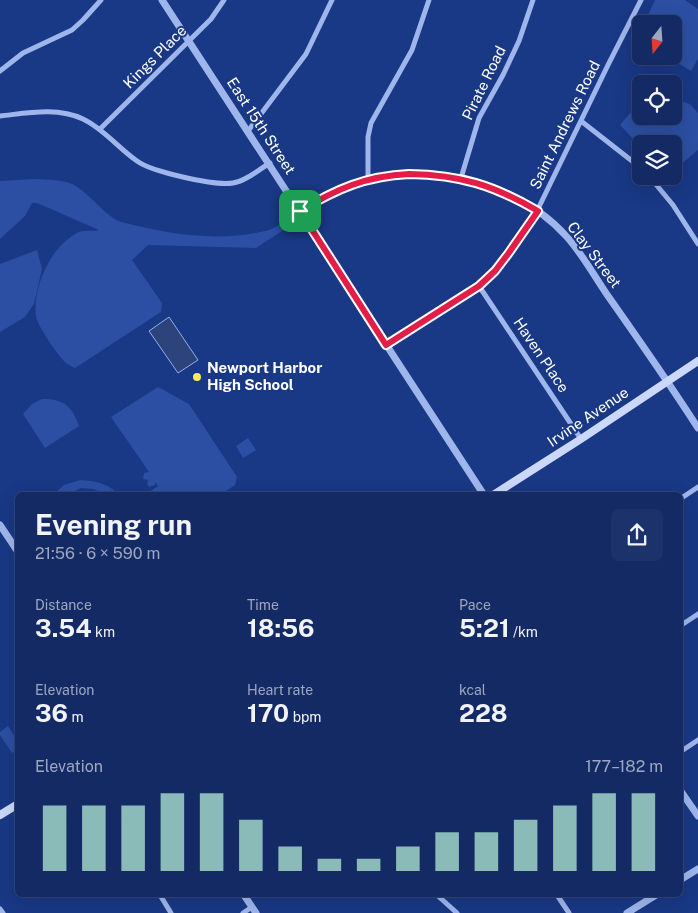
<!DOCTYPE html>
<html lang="en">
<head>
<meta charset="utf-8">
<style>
  :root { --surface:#132a64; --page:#1c326a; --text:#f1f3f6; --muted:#9da7bf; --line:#324678; --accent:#8bbbb9 }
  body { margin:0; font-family:"Public Sans",sans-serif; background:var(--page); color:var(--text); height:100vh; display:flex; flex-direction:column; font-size:19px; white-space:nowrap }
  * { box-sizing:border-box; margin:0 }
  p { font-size:16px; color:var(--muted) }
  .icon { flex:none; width:28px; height:28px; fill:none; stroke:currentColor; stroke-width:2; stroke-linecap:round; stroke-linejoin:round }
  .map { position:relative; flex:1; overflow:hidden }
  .panel { position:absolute; left:15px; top:492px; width:668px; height:405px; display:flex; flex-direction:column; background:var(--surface); border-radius:8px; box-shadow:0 5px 20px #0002,0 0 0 1px var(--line) }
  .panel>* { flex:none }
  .needle { width:32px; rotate:197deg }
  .fabs { position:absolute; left:632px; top:15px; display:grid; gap:10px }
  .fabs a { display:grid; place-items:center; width:50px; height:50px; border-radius:8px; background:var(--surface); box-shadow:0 5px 20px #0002,0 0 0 1px var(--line); font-size:25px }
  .pin { position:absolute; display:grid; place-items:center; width:42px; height:42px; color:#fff; margin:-21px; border-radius:10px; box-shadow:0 2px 8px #0006 }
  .round { display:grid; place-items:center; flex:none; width:52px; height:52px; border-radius:8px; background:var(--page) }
  .overview { display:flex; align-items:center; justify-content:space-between; height:85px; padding:0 20px }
  h1 { font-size:28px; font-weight:700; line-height:38px }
  .figures { display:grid; grid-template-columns:repeat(3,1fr); gap:8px; height:85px; padding:5px 20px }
  .figures div { display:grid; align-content:center }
  .figures b { font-size:25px; font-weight:700 }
  .figures small { font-size:14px; font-weight:400 }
  .figures p { font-size:14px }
  .chart { height:140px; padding:10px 20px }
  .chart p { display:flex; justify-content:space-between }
  .chart svg { width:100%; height:90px; margin-top:5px; stroke:var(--accent); stroke-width:6 }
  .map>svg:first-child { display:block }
  .green { fill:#2c4fa3 }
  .water { fill:#2d437c; stroke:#92afee }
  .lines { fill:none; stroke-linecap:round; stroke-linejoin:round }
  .minor { stroke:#9fb6ec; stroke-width:5 }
  .tertiary { stroke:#9fb6ec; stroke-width:7 }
  .secondary { stroke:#cbd8f9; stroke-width:8 }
  .route-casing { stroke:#fff; stroke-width:10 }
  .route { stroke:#e11d48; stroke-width:6 }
  .poi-dot { fill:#fee85b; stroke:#193885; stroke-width:2 }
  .labels { text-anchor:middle; stroke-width:4; stroke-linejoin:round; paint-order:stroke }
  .street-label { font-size:15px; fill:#fff; stroke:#193885 }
  .poi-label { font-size:15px; font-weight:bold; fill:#fff; stroke:#193885; text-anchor:start }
</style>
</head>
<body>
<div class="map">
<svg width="698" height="913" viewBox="0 0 698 913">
  <rect width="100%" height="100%" fill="#193885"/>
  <path class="green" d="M655,0H685L698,9V59L691,71L667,56H674V24H644Z
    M674,99L690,104L698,113V150L674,170V144H641V147L620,125L641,100V116H674Z
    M35,179C49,180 62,179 74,185C92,195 102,214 121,222C169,234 220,243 269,230C276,228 282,222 289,218L293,224L256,248L148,245L132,260L162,303L161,312L75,368C72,366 68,365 65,362C58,356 37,325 36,316C32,288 51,246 77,233C84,229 92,232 99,230L37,203H32L25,216L0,239V181Z
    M37,250L42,269L34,304L25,317L0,332V264Z
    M158,387L189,404L237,477L235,485L220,495H151L149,492L158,486L155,482V485L149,487L147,484L148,480L143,479L144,473L149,472L111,417Z
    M42,399C63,398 73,407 79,426L45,448L23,414L32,404Z
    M248,438L256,450L243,458L236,446Z
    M80,480C96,481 108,483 119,495H106L94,489L81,488L66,495H53L64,485Z
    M8,726L17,740V750L12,753L0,735V732Z"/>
  <path class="water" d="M169,317L198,360L178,373L149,331Z"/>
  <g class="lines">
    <path class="minor" d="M0,71L23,53L72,30L83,20L101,0
      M0,116C28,113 57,107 83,119C104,129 118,148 137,161C152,172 215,186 233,183C246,181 258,170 270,163
      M581,121L641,168
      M100,129L211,19L224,0
      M248,131L306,54L332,0
      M649,176L673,205L698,244
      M461,178L479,118L503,75L519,41L533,0
      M368,180V137L371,123L412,50L429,0
      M479,286L581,439
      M386,345L479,286L495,271L508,254L537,211L608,65L641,0
      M680,499L698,487
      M680,626L698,614
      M680,752L698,740
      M160,895L171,913
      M437,895L457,913
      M557,895L569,913
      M0,909L3,913
      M243,913L252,907"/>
    <path class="tertiary" d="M162,0L484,495
      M300,211C322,198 344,186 369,179C437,163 520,184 567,237C583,255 595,277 608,296C639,340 669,383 698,428
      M0,525L18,552
      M680,790L698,816
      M680,880L698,869
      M244,895L256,913
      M627,913L656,895"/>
    <path class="secondary" d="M493,495L581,439L698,361
      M0,815L18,804"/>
  </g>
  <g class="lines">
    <g class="route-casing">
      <path id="route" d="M409,174C461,175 493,185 538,211L508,254L495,271L479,286L386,345L300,211C336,189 366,176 409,174Z"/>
    </g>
    <use href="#route" class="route"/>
  </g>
  <circle class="poi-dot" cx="197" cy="377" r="5"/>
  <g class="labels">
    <g class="street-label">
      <text transform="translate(155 57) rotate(-45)" y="5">Kings Place</text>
      <text transform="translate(484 83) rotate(-64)" y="5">Pirate Road</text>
      <text transform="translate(565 125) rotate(-64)" y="5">Saint Andrews Road</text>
      <text transform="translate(261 126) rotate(57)" y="5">East 15th Street</text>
      <text transform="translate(594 255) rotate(53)" y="5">Clay Street</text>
      <text transform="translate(541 355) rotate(56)" y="5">Haven Place</text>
      <text transform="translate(588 417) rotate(-34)" y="5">Irvine Avenue</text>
    </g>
    <g class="poi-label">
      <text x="207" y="373">Newport Harbor<tspan x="207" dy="17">High School</tspan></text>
    </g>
  </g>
</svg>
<div class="fabs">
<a><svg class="needle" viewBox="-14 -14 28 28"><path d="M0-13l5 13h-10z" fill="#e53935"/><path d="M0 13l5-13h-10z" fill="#9da7bf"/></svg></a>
<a><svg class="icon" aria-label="locate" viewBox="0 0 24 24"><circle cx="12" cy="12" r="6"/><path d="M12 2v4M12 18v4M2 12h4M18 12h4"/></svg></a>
<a><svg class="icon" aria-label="layers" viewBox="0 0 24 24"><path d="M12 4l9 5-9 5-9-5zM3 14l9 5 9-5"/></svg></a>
</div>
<div class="pin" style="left:300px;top:211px;background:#1e9e55"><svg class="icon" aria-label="arrive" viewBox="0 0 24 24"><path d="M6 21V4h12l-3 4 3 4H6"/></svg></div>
<section class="panel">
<div class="overview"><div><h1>Evening run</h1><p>21:56 · 6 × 590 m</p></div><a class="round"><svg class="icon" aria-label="share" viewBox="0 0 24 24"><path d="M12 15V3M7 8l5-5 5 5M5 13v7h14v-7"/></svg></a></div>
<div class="figures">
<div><p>Distance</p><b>3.54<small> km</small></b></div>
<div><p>Time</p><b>18:56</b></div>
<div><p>Pace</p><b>5:21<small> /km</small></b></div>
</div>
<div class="figures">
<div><p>Elevation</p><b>36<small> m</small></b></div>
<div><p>Heart rate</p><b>170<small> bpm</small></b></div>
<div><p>kcal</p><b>228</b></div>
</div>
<div class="chart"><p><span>Elevation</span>177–182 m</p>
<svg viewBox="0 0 160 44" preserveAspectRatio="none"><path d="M5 44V12M15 44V12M25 44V12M35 44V6M45 44V6M55 44V19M65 44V32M75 44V38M85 44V38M95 44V32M105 44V25M115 44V25M125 44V19M135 44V12M145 44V6M155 44V6"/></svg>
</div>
</section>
</div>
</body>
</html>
